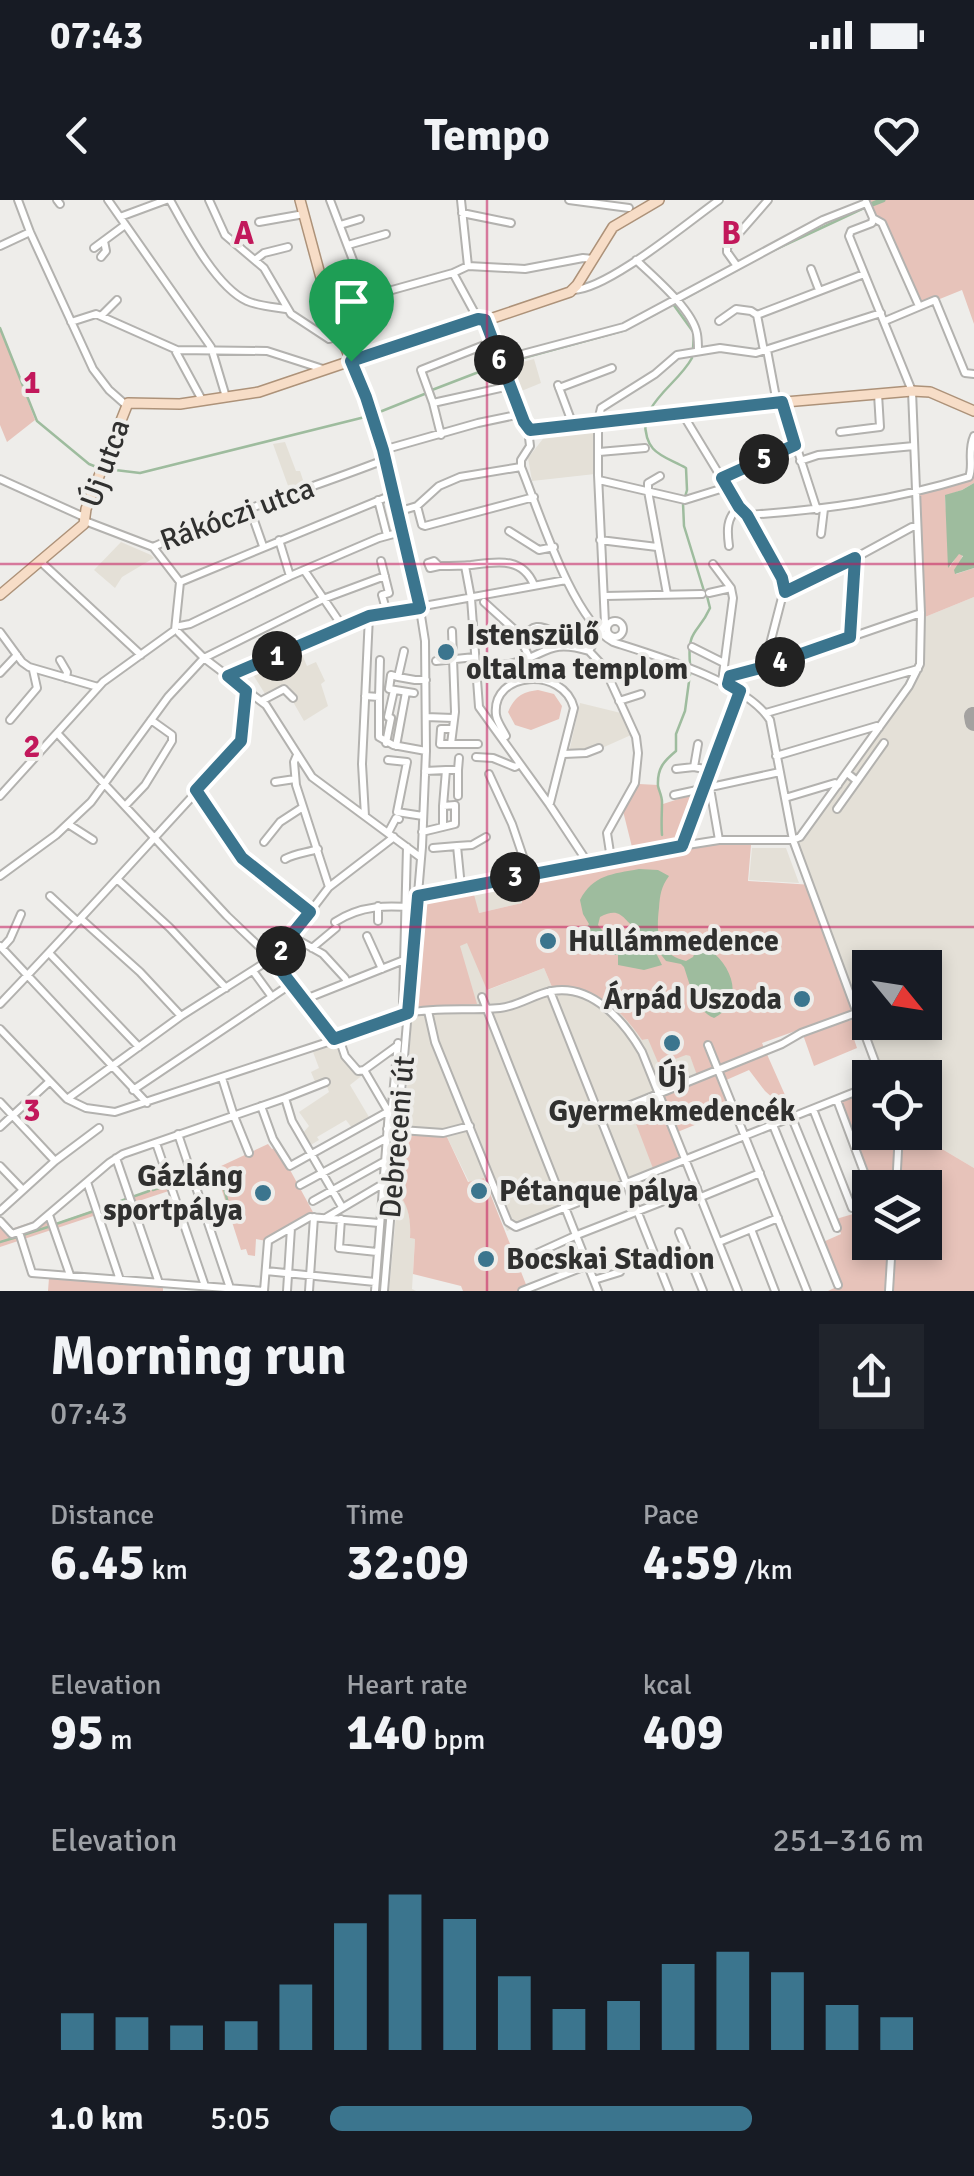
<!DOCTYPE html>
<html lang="en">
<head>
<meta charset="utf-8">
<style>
  :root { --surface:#171b24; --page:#20242c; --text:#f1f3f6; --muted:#9ea1a6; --accent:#3b758e }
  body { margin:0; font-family:Signika,sans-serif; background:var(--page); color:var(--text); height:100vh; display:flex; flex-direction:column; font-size:38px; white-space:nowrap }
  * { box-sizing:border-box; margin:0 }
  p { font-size:32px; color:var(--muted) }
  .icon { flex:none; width:55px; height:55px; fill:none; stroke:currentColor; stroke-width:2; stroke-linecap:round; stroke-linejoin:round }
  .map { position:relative; height:1091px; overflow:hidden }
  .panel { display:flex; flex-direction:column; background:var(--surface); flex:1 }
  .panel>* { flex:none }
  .needle { width:65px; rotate:120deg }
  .fabs { position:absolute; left:852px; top:750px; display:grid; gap:20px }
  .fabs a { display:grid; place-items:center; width:90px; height:90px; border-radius:0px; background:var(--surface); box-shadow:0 5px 15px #0003; font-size:50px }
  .pin { position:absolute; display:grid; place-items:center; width:85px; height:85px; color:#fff; margin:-102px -42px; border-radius:50% 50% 50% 0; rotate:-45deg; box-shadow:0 0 10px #0007 }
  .pin .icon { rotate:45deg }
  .km { position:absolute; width:50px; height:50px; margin:-25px; border-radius:50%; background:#222; color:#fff; font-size:28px; line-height:50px; text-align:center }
  .round { display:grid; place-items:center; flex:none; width:105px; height:105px; border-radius:0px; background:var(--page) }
  .headline { display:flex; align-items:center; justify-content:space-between; height:170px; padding:0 50px }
  h1 { font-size:55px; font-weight:700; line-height:75px }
  .stats { display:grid; grid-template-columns:repeat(3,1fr); gap:15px; height:170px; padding:10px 50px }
  .stats div { display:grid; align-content:center }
  .stats b { font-size:50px; font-weight:700 }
  .stats small { font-size:28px; font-weight:400 }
  .stats p { font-size:28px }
  .chart { height:280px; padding:20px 50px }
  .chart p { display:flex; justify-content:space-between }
  .chart svg { width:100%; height:180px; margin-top:10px; stroke:var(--accent); stroke-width:6 }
  ul { padding:0 50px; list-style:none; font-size:32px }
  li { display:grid; grid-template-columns:160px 120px 1fr; align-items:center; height:75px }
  li i { height:25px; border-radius:12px; background:var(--accent) }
  .status { display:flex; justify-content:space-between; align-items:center; height:70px; padding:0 50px; background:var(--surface); direction:ltr }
  .status svg { height:28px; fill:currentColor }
  header { display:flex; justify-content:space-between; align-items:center; height:130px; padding:0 50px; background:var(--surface); font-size:45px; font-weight:700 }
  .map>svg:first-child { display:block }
  .built { fill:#e4e0d7; fill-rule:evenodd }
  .green { fill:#e7c3ba }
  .water { fill:#9ebc9e }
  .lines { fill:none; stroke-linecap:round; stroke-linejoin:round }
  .stream { stroke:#9ebc9e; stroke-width:2.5 }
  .canal { stroke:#9ebc9e; stroke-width:5 }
  .runway { stroke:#a4a2a0; stroke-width:18 }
  .minor-casing { stroke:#b3b2af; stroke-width:10 }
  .major-casing { stroke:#ad9279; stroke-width:12 }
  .minor { stroke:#fff; stroke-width:6 }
  .major { stroke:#f7ddc7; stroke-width:9 }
  .route-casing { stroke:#fff; stroke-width:20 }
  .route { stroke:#3b758e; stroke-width:12 }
  .grid { fill:none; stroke:#c2185b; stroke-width:2.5; stroke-opacity:0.55 }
  .poi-dot { fill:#3b758e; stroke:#eeedea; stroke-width:4 }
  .labels { text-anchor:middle; stroke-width:8; stroke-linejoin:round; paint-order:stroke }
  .street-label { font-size:30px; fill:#30302f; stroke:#eeedea }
  .poi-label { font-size:30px; font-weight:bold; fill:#30302f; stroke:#eeedea; text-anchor:start }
  .grid-label { font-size:32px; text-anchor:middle; font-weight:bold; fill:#c2185b; stroke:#eeedea; stroke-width:8; stroke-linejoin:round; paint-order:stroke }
</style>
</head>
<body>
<div class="status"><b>07:43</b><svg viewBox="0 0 49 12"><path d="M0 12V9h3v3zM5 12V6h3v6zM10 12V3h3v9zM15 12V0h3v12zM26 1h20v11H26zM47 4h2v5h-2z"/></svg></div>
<header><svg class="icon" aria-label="back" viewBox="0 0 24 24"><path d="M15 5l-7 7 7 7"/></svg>Tempo<svg class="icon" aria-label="heart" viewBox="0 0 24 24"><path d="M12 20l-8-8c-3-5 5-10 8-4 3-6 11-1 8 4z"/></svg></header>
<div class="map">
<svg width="974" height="1091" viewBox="0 0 974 1091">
  <rect width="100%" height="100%" fill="#eeedea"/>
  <path class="built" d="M534,159L541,183L519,192L508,166Z
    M595,226V274L532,281L528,258L549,231Z
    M285,242L296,271H300L306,289L291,294L273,244Z
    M121,342L151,355L154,358L122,377L115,388L94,370Z
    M974,397V968L915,933L925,932V878L885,877L799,644L912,489L923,467L925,417ZM870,768H925V822H870Z
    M300,450L307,466L316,462L325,481L321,484L328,506L304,521L292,500L295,498L289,486L267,497L252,473Z
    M580,503L621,513L631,535L602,548L599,544L585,550L569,552Z
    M752,648H786L799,683L749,680Z
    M517,679L522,703L479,713L463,728L488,790L544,768L552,787H573L591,793L610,803L627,819L642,840L648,839L690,856L699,878L661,905L654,971L507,1031L484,978L469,982L447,937L404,933L420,697Z
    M339,842L344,856L364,874L350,885L369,917L352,928L346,920L317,937L319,940L309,946L302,934L309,926L299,912L329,892L325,881L316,884L311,872L319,868L313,852Z
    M398,993L406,1002L411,1026L410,1038L415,1039L412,1089L416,1091H389Z"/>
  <path class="green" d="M867,0H974V124L962,90L920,107L883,23L875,17Z
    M0,127L35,220L7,242L0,225Z
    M974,270V283L962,290L945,296L950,367L958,354H963L956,374L974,368V397L925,417L916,293L968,277Z
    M538,490L554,494L562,506L559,519L531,530L515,525L508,512C515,497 521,492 538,490Z
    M639,584L658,585L663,604L697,593L678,650L720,644L751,645L748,681L813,685L860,809L846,815L849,821L854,819L858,830L852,833L857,848L814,866L801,829L762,843L789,904L783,907L765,891L749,870L724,881L734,909L675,933L683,958L654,971L633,916L661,905L657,894L698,878L690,856L686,855L659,865L648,839L642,840C617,805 597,787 552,787L544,768L487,790L467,743L460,746L477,804L416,808L423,699L473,691L479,713L522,703L517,679L635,659L623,611Z
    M870,888V932L915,933L974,968V1091H828L840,1085L823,1042L841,1034L836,1019L853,1014L851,1008L870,999V1042H925V988L871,987L839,901Z
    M404,933L446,935L468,982L484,978L527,1087L517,1091H463L461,1086L413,1074L415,1039L410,1038C411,1021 409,1006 398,993Z
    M268,944L272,949L277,946L314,1014L266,1041L256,1039L255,1056L248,1055L246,1049L241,1050L217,975L0,1047V1017L11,1029L38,1020L50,1009L56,1023L219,967Z
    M49,1078L163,1087V1091H48Z"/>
  <path class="water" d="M974,283V368L955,374L954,370L963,356L959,354L948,368L945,295L962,290Z
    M639,669L658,670L669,676C661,687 660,695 659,708C656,734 657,753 686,761L693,757L696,750H710C733,767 745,802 714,818C696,811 690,785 684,767L681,764L666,761L647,737L643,738L637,734L638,730C623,721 622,705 600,717L598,725L610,740L605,744L596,747L584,740L582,733L589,724L583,714L580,700C593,675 612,674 639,669Z
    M630,735L632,741L635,736L643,743V746H647L656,753L662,765L644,770L618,765V755H614V752L622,748L625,737Z"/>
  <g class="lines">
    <path class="stream" d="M772,51L864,8
      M680,101L752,62
      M652,116L673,104L694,133L693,149
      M0,128L37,221L89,264L99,268
      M505,163L622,131
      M432,190L497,165
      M650,210C661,190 681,178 692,158
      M377,213L427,193
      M645,221C645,254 662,255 686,268L687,290L685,297
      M107,269L140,273L369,216
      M683,303L684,326L704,391
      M690,464C687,428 698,435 710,408L707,396
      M662,635C661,624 662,613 662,602C662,596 659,591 658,586C657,568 664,561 676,551V534L685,511L690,474
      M219,971L228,1003
      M196,976L218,969
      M173,983L190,978
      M153,990L168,985
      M132,997L149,991
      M100,1009L126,999
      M56,1024L94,1011
      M23,1035L51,1026
      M0,1042L17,1037"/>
    <path class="canal" d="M870,5L883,0"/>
    <path class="runway" d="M973,516L974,522"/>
    <g class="minor-casing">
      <path id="minor" d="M18,0L30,32L93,169L109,190L126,205
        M57,0L60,4
        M108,0L211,147L226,197
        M170,0C186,29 216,87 247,101C258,106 273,107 286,109
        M209,0L225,35L264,68L291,114L329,139L341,136
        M330,0L367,97
        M461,0L468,66
        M569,0L629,8
        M866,2L873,18L882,23L919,106
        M462,13L511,23
        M120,17L166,0
        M259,22L304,14
        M340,25L360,19
        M348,45L386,34
        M0,46L30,32
        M94,48L125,25
        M101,57L106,51L104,41
        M255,60L264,53L288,47
        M636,60C654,77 693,110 697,134C698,140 698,145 698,151
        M737,66L727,52V47L768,0
        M811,69L819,90
        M453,73L478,119
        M573,90C607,90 688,22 719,0
        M757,115L764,151
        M101,116L117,100
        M334,118L367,97L453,73L468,66L525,69L583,58L593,59
        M719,121L736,109L751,111L757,115L864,74
        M885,121L935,100L965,173L974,174
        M71,122L96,114L177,150L267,151L323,169
        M177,150L176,152L202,200
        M767,150L777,203
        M500,160L624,127L823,20L866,3
        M351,161L366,197L383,250L419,403L425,441L426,551L422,647L384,1091
        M558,185L573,225
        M559,188L612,168
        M782,202L817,310
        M433,203L510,186
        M682,213L739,307L747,315L785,386L764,467
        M840,232L880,227L878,194
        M441,235L433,203L421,170L492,142
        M383,250L478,223L521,214
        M599,252L645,248
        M800,261L818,255L914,246
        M521,267C539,311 572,419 613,442C657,456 746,482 770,520L793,640L881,878
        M521,267V260L530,246L528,229
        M660,276L648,283V291L667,394
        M722,278L795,245
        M0,279L84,317
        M599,280L685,300L727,287
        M378,300L387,335
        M417,306L422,325L425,326L534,297
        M250,309L263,346
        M397,312L417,306L439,286L460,277L521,267
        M747,315C825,310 894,300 969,277C974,265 967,252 974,236
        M85,321L153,347C228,313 307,290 384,260
        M509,331L539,350L554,347
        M821,334L824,309
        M279,340L290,376
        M600,340L657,347
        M729,346C727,331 726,318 739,307
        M381,361L389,393L382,395L387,413
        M41,362L141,455
        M713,364L731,388L733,398L723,474L726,476L764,467L921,413
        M439,366L430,368L428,363L434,361L439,366C449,366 460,366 471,365C496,362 522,356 534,385
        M465,366L471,398L479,507L549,604L588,663
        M304,370L343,427
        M180,382L392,295
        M785,392L855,358L912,327H917
        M709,393L731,388
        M605,396L702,394
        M484,402L517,432L529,457
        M607 429a8 8 0 1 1 16 0a8 8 0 1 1-16 0Z
        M180,426L190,424L290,376L379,338L401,332
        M0,432L22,462L29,467L98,487
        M179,433L204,458L266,505L312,577L420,657
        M850,437L855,358
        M522,439C534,422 540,426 557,433L565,445
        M692,447L724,463
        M404,451L398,477L415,480H426
        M589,451L605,423L598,275V221L601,208L655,174L677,155L720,148L756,153L881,113
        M589,451L604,467L636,537L638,553L635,583L607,633L611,659
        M60,460L67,472L66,478
        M436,461L475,457
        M477,465C488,465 499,466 510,464C547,456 547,438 589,451
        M0,473L17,455
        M228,476L369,416L566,380
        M398,477L391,475L389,489L414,493
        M365,496L379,497L380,460
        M379,497V537L393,545L426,551
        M261,501L284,489L293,498
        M619,501L641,494
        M766,513L918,469
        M426,517L453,518
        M10,520L37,488L33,470
        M452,529H441L440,544H478
        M57,533L227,716L269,756L334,839
        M504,537L506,536C503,530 497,522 496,515C491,471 563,466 574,508L550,603
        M386,543L391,518L388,517L394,490
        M451,544L455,512L452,431
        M396,546L406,492
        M564,554L586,553L599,548
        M297,555L294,562L296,585L329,687
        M776,556L877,526L879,528
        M476,557L493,558L515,567L520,564
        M388,560L407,562L397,612L423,616
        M694,567L698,544
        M676,569L694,567L709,570
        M446,570H458V596
        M458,570L459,558
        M847,573L857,581L884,543
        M489,574L512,624L529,674
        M275,582L295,579
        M710,588L719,640
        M197,591L242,658L310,712
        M674,595L780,572
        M0,596L103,482L175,430L180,382L153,347
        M785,598L835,583L838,585
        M125,606L145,585L172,541V535L151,520
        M837,609L857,581
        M365,616L362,564L369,416
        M68,624L93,640
        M443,627V606
        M422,632L455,624V605L443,606L446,570L425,571
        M388,633L396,618L399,619
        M793,640L800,637L909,486L920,464L921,413L912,191L849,36L851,31L872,23L873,18
        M264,642L280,622L303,607
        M457,646L472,645L486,637
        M681,646L740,491
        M433,648L457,646L461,687
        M285,659C296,653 306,653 318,649
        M0,676L56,635L91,602L168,497L204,458L323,399L385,376
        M117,679L170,728L226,788
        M50,696L78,722
        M417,696L681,646L719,640H793
        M378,706V721
        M81,719L140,772L181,816
        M335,722C361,705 388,705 417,708
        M291,736L323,754L345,778L347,782
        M367,736L382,769
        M0,746L147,903
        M2,748L10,739L21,714
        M312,748L336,728
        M50,754L139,847
        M253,771L272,797
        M550,791L669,1091
        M482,797L598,1091
        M303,800L404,760
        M403,802L407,647
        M0,804C81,720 158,633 237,548L243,536L246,491
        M428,811L435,842L508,1022L516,1027L870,886
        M0,829L67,899L86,908L115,912L395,820L408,813C437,807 470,811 500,808C519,806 534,794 552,791C592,784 624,821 642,852L738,1091
        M339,838L345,856L358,871L364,870
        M708,845L807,1091
        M364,870L388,911
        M364,870L397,846
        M222,878L234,916L249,953
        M133,890L291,784
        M285,898L326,882
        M67,899L181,816L277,755L329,687L394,637
        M837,900L870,988
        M0,902L55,961
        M261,906L273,939L290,966L389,911L375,1091
        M813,909L852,1008
        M389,911L392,906L398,843
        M601,917L782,844L801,833L856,813
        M792,918L837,1028
        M773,925L838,1085
        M0,927L49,882
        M387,929L443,933L470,926
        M178,934L230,1088
        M156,943L205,1086
        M116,958L159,1083
        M0,966L23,990
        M87,982L120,1080
        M300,985L385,939
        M896,988L899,932
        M701,997L760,973
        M313,1001L383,962
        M0,1011L55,961L99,928
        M49,1015L70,1075
        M327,1017L381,985
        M341,1019L339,1048L377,1052
        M0,1021L12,1034L35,1026L109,963L123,954L285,898L292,921L342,1007
        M751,1029L775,1091
        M19,1032L32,1073L264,1091
        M679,1032L703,1091
        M719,1042L778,1018
        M522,1060L577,1035L697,988
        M656,1060L686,1048
        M266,1071L375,1082
        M594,1080L620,1072L618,1065
        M264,1091L268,1041L310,1017L379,1023
        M287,1091L291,1028
        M309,1091L314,1017
        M522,1091L588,1065
        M889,1091L892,1042"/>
    </g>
    <g class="major-casing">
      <path id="major" d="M300,0L328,104L351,161
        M485,120L524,222L530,230L704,209L912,191L930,192L974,211
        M0,395L84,324L86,309L128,203L180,204L259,192L469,121L490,119L570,92L577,85L613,27L659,0"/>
    </g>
    <use href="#minor" class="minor"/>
    <use href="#major" class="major"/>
  </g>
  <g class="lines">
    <g class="route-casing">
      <path id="route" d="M478,119L485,120L524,222L530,230L782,202L795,245L722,278L739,307L747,315L782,378L785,392L855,358L850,437L764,467L730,476L728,484L740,491L682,646L418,696L408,813L334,839L272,759L310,712L242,658L196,590L241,541L246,491L228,476L369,416L420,408L383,250L366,197L351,161Z"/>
    </g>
    <use href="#route" class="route"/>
  </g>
  <path class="grid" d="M487,0V1091M0,364H974M0,727H974"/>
  <g class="poi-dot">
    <circle cx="446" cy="452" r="10"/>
    <circle cx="548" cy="741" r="10"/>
    <circle cx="802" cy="799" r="10"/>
    <circle cx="672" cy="843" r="10"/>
    <circle cx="479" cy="991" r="10"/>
    <circle cx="263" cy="993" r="10"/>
    <circle cx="486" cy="1059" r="10"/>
  </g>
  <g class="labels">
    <g class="street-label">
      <text transform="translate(105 263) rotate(-70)" y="10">Új utca</text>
      <text transform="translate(237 314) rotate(-20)" y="10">Rákóczi utca</text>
      <text transform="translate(397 937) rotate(-85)" y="10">Debreceni út</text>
    </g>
    <g class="poi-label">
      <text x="466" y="445">Istenszülő<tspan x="466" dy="34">oltalma templom</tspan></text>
      <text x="568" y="751">Hullámmedence</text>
      <text x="782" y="809" text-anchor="end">Árpád Uszoda</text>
      <text x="672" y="887" text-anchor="middle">Új<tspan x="672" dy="34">Gyermekmedencék</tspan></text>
      <text x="243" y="986" text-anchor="end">Gázláng<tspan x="243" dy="34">sportpálya</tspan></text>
      <text x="499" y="1001">Pétanque pálya</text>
      <text x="506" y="1069">Bocskai Stadion</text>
    </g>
  </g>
  <g class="grid-label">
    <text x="244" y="44">A</text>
    <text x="731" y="44">B</text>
    <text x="32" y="193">1</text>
    <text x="32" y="557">2</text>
    <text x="32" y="921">3</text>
  </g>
</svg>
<div class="fabs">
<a><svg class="needle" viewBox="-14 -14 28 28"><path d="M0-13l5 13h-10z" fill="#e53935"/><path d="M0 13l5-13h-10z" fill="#9ea1a6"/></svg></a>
<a><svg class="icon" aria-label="locate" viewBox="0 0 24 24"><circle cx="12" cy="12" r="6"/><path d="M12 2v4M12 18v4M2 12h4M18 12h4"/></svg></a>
<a><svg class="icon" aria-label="layers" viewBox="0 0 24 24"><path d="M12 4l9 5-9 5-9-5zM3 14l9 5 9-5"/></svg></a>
</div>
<div class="pin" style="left:351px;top:161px;background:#1e9e55"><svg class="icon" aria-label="arrive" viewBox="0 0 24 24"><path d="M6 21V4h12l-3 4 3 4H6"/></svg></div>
<b class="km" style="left:277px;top:456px">1</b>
<b class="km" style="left:281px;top:751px">2</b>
<b class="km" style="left:515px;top:677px">3</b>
<b class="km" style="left:780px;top:462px">4</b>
<b class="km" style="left:764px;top:259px">5</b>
<b class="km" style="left:499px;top:160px">6</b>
</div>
<section class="panel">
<div class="headline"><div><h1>Morning run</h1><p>07:43</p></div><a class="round"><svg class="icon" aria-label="share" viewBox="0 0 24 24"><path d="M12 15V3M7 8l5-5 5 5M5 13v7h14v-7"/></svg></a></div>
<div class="stats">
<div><p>Distance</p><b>6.45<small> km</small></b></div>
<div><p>Time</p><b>32:09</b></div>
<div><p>Pace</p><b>4:59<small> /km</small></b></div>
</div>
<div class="stats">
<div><p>Elevation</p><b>95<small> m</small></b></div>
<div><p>Heart rate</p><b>140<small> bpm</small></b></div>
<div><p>kcal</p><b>409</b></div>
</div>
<div class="chart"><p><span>Elevation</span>251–316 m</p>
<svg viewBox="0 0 160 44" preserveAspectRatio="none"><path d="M5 44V35M15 44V36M25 44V38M35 44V37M45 44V28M55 44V13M65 44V6M75 44V12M85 44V26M95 44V34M105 44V32M115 44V23M125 44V20M135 44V25M145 44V33M155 44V36"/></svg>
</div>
<ul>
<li><b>1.0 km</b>5:05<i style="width:71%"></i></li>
</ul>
</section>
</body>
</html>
